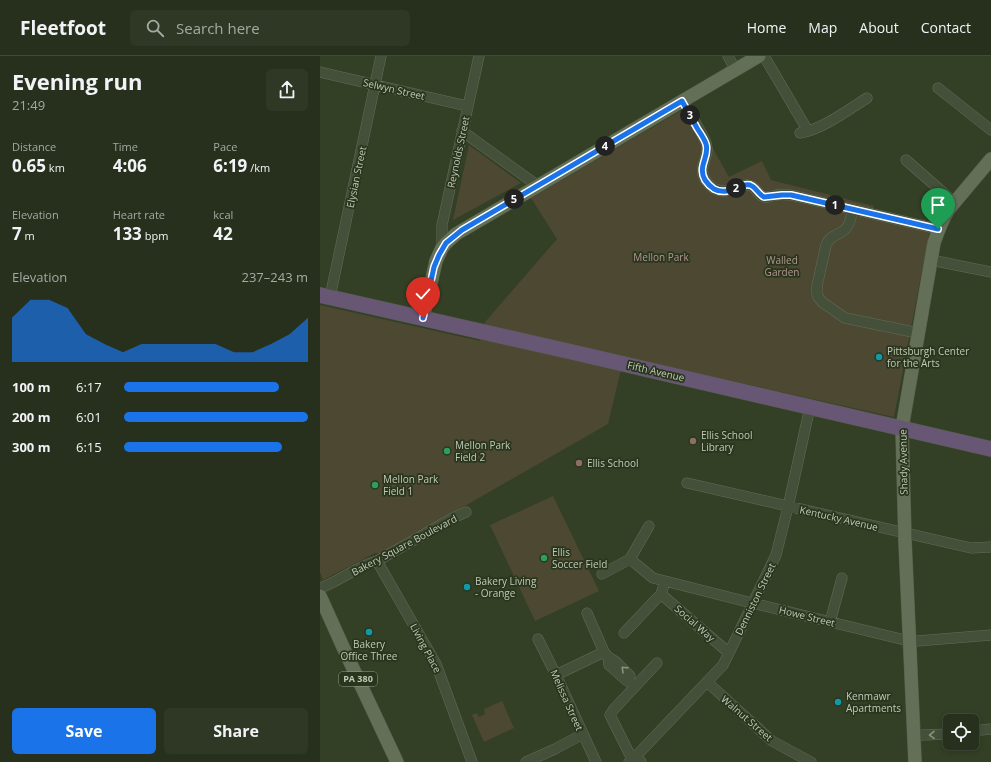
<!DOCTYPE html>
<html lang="en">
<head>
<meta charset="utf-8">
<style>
  :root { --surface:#26301c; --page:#2e3825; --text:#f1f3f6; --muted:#a4a9a3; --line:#424b3b; --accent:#1a73e8 }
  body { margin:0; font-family:"Open Sans",sans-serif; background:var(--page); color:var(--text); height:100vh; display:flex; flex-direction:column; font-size:15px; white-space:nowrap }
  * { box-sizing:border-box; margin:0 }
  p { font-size:13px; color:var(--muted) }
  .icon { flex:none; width:22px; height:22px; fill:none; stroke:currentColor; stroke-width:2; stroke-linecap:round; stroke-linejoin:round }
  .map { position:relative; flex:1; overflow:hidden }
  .drawer { display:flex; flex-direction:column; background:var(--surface); width:320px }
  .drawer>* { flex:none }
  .fabs { position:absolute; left:623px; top:658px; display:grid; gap:8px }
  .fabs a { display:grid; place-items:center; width:36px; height:36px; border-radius:6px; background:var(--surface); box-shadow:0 2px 6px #0003,0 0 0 1px var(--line); font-size:20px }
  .pin { position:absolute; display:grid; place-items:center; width:34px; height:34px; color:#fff; margin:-41px -17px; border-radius:50% 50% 50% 0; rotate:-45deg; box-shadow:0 0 4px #0007 }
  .pin .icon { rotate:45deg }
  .km { position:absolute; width:20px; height:20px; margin:-10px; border-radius:50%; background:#222; color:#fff; font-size:11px; line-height:20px; text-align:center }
  .round { display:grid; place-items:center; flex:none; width:42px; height:42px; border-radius:6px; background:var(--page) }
  .head { display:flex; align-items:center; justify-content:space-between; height:68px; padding:0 12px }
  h1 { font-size:22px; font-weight:700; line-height:30px }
  .stats { display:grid; grid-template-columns:repeat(3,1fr); gap:6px; height:68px; padding:4px 12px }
  .stats div { display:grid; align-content:center }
  .stats b { font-size:17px; font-weight:700 }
  .stats small { font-size:11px; font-weight:400 }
  .stats p { font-size:11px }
  .chart { height:112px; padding:8px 12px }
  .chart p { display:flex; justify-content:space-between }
  .chart svg { width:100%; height:72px; margin-top:4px; fill:var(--accent); opacity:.7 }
  .action { display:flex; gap:8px; margin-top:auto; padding:8px 12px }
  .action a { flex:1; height:46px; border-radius:6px; background:var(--accent); color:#fff; font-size:16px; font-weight:700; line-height:46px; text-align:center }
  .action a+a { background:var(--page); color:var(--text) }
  ul { padding:0 12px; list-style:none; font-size:13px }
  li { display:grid; grid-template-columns:64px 48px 1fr; align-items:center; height:30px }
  li i { height:10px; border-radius:5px; background:var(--accent) }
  header { display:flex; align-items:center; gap:24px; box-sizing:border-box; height:56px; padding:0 20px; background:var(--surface); border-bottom:1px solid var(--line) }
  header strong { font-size:19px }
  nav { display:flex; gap:22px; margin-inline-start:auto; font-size:14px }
  .search { width:280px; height:36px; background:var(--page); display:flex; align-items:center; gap:10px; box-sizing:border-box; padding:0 14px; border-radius:6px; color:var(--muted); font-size:15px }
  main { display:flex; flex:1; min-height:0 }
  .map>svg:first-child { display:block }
  .green { fill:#4d4831 }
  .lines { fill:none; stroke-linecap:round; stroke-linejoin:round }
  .minor-casing { stroke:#636d57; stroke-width:11 }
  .major-casing { stroke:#515c46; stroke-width:14 }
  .highway-casing { stroke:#505a44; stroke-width:16 }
  .minor { stroke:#45503a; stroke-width:10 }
  .major { stroke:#646f58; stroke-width:13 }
  .highway { stroke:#675775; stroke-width:15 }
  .oneway { stroke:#89937e }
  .route-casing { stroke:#fff; stroke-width:8 }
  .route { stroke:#1a73e8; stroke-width:5 }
  .culture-dot { fill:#0f9aa8; stroke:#2a351e; stroke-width:1.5 }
  .education-dot { fill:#8d6e63; stroke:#2a351e; stroke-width:1.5 }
  .leisure-dot { fill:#2e9e5b; stroke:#2a351e; stroke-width:1.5 }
  .labels { text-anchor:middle; stroke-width:3.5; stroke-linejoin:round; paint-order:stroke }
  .shield { fill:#2a351e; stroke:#939d88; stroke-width:1 }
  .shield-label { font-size:9px; font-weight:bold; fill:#c0cab6 }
  .street-label { font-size:10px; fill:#c0cab6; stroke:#2a351e }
  .park-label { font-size:10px; fill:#b49792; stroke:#2a351e }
  .poi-label { font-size:10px; fill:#c0cab6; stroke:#2a351e; text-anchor:start }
</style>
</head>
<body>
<header>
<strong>Fleetfoot</strong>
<div class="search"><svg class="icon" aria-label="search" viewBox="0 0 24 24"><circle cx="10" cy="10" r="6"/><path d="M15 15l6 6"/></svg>Search here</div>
<nav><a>Home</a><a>Map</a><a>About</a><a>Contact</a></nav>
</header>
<main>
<section class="drawer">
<div class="head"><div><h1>Evening run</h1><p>21:49</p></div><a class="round"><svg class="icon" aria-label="share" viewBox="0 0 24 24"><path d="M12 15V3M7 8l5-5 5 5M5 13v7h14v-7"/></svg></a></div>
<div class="stats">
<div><p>Distance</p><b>0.65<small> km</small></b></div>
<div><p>Time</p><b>4:06</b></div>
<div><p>Pace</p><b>6:19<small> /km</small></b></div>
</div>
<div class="stats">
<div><p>Elevation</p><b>7<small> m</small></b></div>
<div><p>Heart rate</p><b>133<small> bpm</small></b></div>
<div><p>kcal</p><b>42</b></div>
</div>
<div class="chart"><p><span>Elevation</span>237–243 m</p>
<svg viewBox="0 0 160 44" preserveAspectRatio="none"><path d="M0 44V17L10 6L20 6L30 11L40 27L50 33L60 38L70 33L80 33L90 33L100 33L110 33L120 38L130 38L140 33L150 27L160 17V44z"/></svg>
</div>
<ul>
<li><b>100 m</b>6:17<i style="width:84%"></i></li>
<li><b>200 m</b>6:01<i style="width:100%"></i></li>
<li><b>300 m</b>6:15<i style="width:86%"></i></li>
</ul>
<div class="action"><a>Save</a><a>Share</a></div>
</section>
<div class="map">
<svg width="671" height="706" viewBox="0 0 671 706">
  <rect width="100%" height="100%" fill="#334025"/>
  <path class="green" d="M369,50L409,121L442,105L451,124L554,150L553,154L611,168L574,361L304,301L288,368L61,498L55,497L3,524L0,516V249L160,285L165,266L237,183L211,142Z
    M149,89L201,127L133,164Z
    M233,440L279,535L215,565L170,469Z
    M182,645L194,672L164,686L152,659L157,657L159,661L165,658L164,653Z"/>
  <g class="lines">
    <g class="minor-casing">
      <path id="minor" d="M408,0L415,13
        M444,0L488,75
        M0,16L147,50
        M618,32L671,74
        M362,45C369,57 381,74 386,87C391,101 376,110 386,125C389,129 393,133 398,134C411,138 417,129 427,129C436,129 437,139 444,141C448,142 452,140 456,139C461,138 466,139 471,139L618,173
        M142,75L218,130
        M480,77C501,74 528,54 547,42
        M586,104L635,147
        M533,153C531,159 531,166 527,171C521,180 511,177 506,189L497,230V237L498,241L502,246L525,262L598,277
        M122,192V169L159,0
        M611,204L671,216
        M10,241L61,0
        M367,427L651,492L671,491
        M310,503L333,522L428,546L589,585H597L671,579
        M57,505L116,608L152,706
        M282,518L310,503L329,470
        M0,532C20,525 37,510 57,505L131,463L146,456
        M341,538L409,597
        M267,557L284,596L288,601L289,609L307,625L309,624L310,620L295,605L288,601
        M510,566L522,522
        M304,577L341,538L343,532
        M218,583L236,619L276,706
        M236,619L284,596
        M387,626L452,685L491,706
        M652,675L671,673
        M595,681L602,679L630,678
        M206,706L235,693L263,678
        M309,706L319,697L403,609L409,597L456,499L468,451L490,351
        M321,706L309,697L290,659L294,653L337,607"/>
    </g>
    <g class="major-casing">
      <path id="major" d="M103,262L116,205L122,192L126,187L136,178L439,0
        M0,540L23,591L77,706
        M595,706L585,485L582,372L614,187C618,175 622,164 629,153L671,103"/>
    </g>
    <g class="highway-casing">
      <path id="highway" d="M0,239L252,296L671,393"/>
    </g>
    <use href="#minor" class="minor"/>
    <use href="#major" class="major"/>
    <use href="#highway" class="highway"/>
  </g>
  <defs><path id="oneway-chevron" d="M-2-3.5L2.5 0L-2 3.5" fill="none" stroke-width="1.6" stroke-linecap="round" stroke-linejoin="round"/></defs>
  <g class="oneway">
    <use href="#oneway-chevron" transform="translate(304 613) rotate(-136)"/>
    <use href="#oneway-chevron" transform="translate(612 679) rotate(179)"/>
  </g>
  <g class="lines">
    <g class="route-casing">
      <path id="route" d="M103,262L114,211L119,199L126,187L142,174L362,45C367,54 372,63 377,72C380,77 384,82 386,88C390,101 377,110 385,124C387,127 391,131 394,133C409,141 418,126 430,129C436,131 438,138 444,141L462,139H471L618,173"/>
    </g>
    <use href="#route" class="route"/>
  </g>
  <g class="culture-dot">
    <circle cx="559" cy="301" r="4"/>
    <circle cx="147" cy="531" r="4"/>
    <circle cx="49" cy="576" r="4"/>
    <circle cx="518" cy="646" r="4"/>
  </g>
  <g class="education-dot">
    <circle cx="373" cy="385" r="4"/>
    <circle cx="259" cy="407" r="4"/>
  </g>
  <g class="leisure-dot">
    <circle cx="127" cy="395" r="4"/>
    <circle cx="55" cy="429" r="4"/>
    <circle cx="224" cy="502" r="4"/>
  </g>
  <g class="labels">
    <rect class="shield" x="19" y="616" width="38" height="14" rx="3"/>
    <g class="shield-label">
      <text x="38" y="626">PA 380</text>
    </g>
    <g class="street-label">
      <text transform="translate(74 33) rotate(13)" y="4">Selwyn Street</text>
      <text transform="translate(138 96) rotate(-78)" y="4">Reynolds Street</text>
      <text transform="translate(36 121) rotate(-78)" y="4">Elysian Street</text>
      <text transform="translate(336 315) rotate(13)" y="4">Fifth Avenue</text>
      <text transform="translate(583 406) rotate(-91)" y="4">Shady Avenue</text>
      <text transform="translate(519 462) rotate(13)" y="4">Kentucky Avenue</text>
      <text transform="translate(84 489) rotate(-28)" y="4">Bakery Square Boulevard</text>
      <text transform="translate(435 543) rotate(-64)" y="4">Denniston Street</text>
      <text transform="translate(487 560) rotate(14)" y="4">Howe Street</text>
      <text transform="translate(375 567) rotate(41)" y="4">Social Way</text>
      <text transform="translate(106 592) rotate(62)" y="4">Living Place</text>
      <text transform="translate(247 644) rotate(66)" y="4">Melissa Street</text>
      <text transform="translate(427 662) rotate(41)" y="4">Walnut Street</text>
    </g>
    <g class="park-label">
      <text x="341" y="205">Mellon Park</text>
      <text x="462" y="208">Walled<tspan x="462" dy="12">Garden</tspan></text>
    </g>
    <g class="poi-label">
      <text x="567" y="299">Pittsburgh Center<tspan x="567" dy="12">for the Arts</tspan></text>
      <text x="381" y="383">Ellis School<tspan x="381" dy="12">Library</tspan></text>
      <text x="135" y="393">Mellon Park<tspan x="135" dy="12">Field 2</tspan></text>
      <text x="267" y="411">Ellis School</text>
      <text x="63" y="427">Mellon Park<tspan x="63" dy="12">Field 1</tspan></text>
      <text x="232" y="500">Ellis<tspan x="232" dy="12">Soccer Field</tspan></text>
      <text x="155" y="529">Bakery Living<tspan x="155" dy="12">- Orange</tspan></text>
      <text x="49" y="592" text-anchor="middle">Bakery<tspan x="49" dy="12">Office Three</tspan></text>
      <text x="526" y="644">Kenmawr<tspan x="526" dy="12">Apartments</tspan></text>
    </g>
  </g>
</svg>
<div class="fabs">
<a><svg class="icon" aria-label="locate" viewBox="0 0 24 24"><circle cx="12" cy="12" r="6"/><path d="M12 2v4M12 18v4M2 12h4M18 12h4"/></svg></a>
</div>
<div class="pin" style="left:618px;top:173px;background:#1e9e55"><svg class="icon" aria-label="arrive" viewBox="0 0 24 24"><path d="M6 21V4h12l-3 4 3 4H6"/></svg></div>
<div class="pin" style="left:103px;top:262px;background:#d93025"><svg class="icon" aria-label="check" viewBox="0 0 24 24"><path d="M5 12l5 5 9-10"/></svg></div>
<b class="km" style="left:515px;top:149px">1</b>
<b class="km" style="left:416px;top:132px">2</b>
<b class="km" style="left:370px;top:59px">3</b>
<b class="km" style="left:285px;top:90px">4</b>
<b class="km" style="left:194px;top:143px">5</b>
</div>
</main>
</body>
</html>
